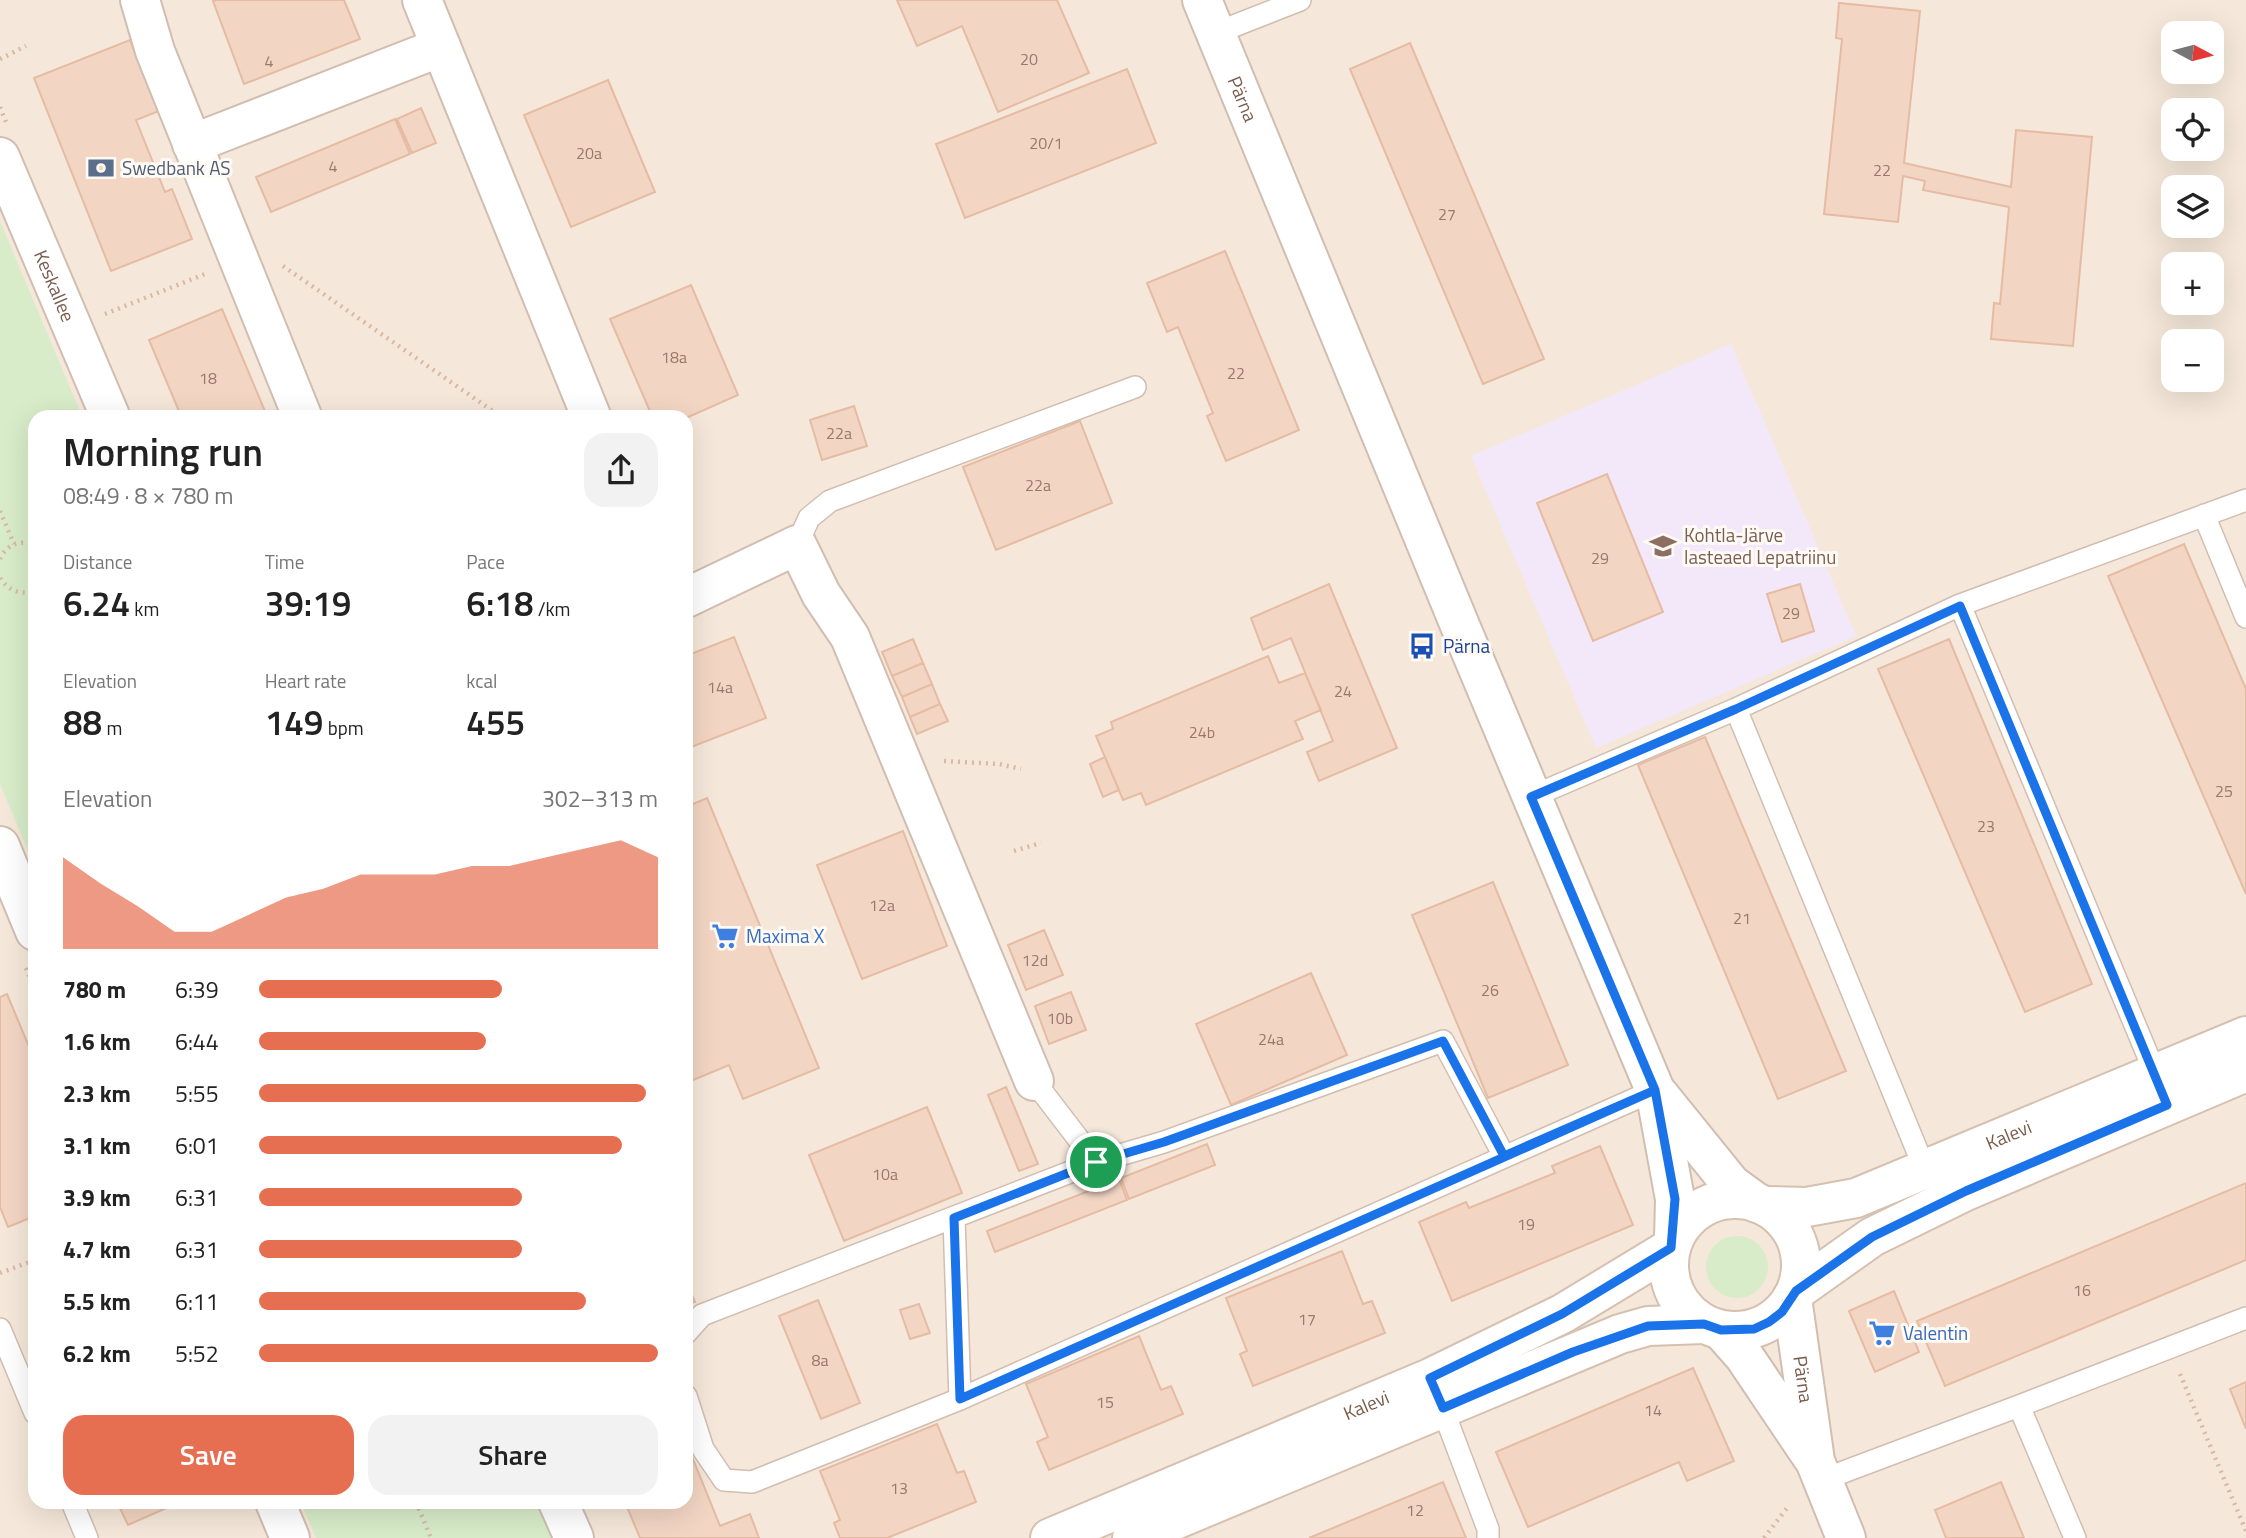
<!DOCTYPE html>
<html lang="en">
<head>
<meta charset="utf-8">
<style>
  :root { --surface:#fff; --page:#f2f2f2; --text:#222; --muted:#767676; --accent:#e76f51 }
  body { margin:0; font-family:"Titillium Web",sans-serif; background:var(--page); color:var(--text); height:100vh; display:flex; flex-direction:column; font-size:26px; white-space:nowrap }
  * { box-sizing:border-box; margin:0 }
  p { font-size:23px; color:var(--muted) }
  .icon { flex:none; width:38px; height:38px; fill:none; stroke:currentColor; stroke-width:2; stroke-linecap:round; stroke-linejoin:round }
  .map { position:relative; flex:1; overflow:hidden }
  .panel { position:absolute; left:28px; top:410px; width:665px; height:1099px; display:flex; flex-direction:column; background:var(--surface); border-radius:21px; box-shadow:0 7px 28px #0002 }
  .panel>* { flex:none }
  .needle { width:46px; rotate:97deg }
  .fabs { position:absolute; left:2161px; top:21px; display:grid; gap:14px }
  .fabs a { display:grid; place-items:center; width:63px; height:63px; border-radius:14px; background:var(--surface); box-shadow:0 7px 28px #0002; font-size:35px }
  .pin { position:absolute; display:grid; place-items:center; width:60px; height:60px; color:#fff; margin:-30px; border:4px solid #fff; border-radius:50%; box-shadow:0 2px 7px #0007 }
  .round { display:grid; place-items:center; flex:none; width:74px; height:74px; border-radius:21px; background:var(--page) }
  .head { display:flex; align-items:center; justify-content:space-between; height:119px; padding:0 35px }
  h1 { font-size:38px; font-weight:600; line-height:52px }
  .stats { display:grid; grid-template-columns:repeat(3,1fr); gap:10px; height:119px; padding:7px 35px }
  .stats div { display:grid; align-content:center }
  .stats b { font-size:35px; font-weight:600 }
  .stats small { font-size:19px; font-weight:400 }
  .stats p { font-size:19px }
  .chart { height:196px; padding:14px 35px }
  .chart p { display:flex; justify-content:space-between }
  .chart svg { width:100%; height:126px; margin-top:7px; fill:var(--accent); opacity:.7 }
  .primary-button { display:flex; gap:14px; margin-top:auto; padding:14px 35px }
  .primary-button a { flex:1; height:80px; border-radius:21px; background:var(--accent); color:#fff; font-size:28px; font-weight:600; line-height:80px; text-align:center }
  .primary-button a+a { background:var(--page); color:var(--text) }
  ul { padding:0 35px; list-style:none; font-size:23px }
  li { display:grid; grid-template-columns:112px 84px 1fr; align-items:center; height:52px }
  li i { height:18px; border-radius:9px; background:var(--accent) }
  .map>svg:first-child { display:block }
  .residential { fill:#f5e8da; fill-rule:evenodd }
  .education { fill:#f3e8fa }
  .green { fill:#d8ecc9 }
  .building { fill:#f3d5c3; stroke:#e6bba3; stroke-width:2 }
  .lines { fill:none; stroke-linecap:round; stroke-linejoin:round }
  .lane-casing { stroke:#d1beb0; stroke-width:24 }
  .street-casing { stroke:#d1beb0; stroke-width:42 }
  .secondary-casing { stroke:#d6c0b0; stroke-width:42 }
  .path { stroke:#d9b8a5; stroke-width:4.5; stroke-dasharray:2 5; stroke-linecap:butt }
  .lane { stroke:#fff; stroke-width:21 }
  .street { stroke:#fff; stroke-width:38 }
  .secondary { stroke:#fff; stroke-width:38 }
  .route-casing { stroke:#fff; stroke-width:14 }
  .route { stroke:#1a73e8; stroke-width:9 }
  .labels { text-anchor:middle; stroke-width:6; stroke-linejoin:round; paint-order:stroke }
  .number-label { font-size:16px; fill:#987a6a }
  .street-label { font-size:19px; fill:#7a5c4d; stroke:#fffaf3 }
  .service-label { font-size:19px; fill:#4e5e75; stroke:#fffaf3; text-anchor:start }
  .education-label { font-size:19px; fill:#785e54; stroke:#fffaf3; text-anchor:start }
  .transit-label { font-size:19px; fill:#164399; stroke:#fffaf3; text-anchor:start }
  .shop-label { font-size:19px; fill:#366cbe; stroke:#fffaf3; text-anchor:start }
</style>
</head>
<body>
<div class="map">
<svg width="2246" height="1538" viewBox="0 0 2246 1538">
  <rect width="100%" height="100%" fill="#fdf6ec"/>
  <path class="residential" d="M0,0H2246V1538H0ZM2174,33H2212V72H2174ZM2174,110H2212V149H2174ZM2174,187H2212V226H2174ZM2174,264H2212V303H2174ZM2174,341H2212V380H2174ZM35,416H686V1502H35Z"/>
  <path class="education" d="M1731,344L1856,636L1596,748L1471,456Z"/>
  <path class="green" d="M0,221L82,416H35V868L0,784Z
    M1706 1267a31 31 0 1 1 62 0a31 31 0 1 1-62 0Z
    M301,1502H537L553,1538H316Z"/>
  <path class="building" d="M216,0H344L360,39L244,84L213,1Z
    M897,0H1057L1089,73L998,112L962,26L917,46Z
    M1839,3L1920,11L1904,163L2011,187L2016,130L2092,137L2073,346L1991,339L1994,303L2000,304L2009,207L1923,190L1925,181L1903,176L1898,222L1824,214L1842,39L1836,38Z
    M130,40L159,111L136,120L165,192L172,189L192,239L111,271L34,78Z
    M1410,43L1544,359L1483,384L1350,69Z
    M1127,69L1156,143L965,218L936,144Z
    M608,80L655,192L571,227L524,115Z
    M421,108L436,143L412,153L397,119Z
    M395,119L410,154L271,212L256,177Z
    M1225,251L1299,430L1226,461L1207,416L1213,413L1178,327L1167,332L1147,283Z
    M691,285L738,395L686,418L652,416L610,319Z
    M222,309L267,416H181L149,340Z
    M854,406L867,446L822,460L810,420Z
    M1080,421L1112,503L996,550L963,467Z
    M1607,474L1663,612L1593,641L1537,503Z
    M2184,544L2246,689V894L2108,576Z
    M1329,584L1397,748L1319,781L1307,752L1333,741L1291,638L1263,650L1251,618Z
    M1800,584L1814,631L1782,642L1767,594Z
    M734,637L766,718L686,749V656Z
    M913,639L923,663L892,676L882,652Z
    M1949,639L2092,984L2025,1012L1878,669Z
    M1268,656L1279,683L1305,673L1321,710L1295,721L1303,739L1146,805L1141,793L1123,800L1096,736L1113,729L1111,722Z
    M923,663L932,684L902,697L892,676Z
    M932,684L940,704L910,717L902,697Z
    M940,704L948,721L917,734L910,717Z
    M1705,737L1846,1071L1778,1099L1638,765Z
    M1105,757L1119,790L1103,797L1090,764Z
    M707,798L819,1068L743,1099L729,1065L686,1083V807Z
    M903,831L947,946L862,979L817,865Z
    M1493,882L1568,1065L1488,1098L1412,915Z
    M1044,930L1063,975L1026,990L1008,945Z
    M1311,973L1347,1055L1231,1105L1196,1024Z
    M1071,992L1086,1030L1049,1044L1035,1006Z
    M7,994L35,1061V1216L8,1227L0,1207V997Z
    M1006,1087L1038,1164L1019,1171L988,1095Z
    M927,1107L962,1193L844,1241L809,1155Z
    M1207,1144L1215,1165L1129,1199L1121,1178Z
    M1600,1146L1633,1225L1452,1301L1419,1222L1466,1202L1469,1208L1555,1173L1552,1166Z
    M1119,1179L1127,1200L995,1252L987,1231Z
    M2246,1183V1260L1945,1386L1917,1321Z
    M1342,1251L1363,1304L1372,1301L1385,1333L1253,1386L1240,1354L1247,1351L1226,1298Z
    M686,1281L695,1302L686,1305Z
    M1894,1291L1919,1352L1875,1372L1849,1311Z
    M818,1300L860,1403L821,1419L779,1316Z
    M919,1304L930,1333L910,1339L900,1310Z
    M1139,1336L1161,1390L1171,1386L1183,1414L1049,1470L1037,1442L1048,1437L1026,1384Z
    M1693,1368L1734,1461L1687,1481L1679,1462L1528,1527L1496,1452Z
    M2246,1382V1429L2230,1389Z
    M937,1424L957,1473L964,1471L976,1502L887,1538H840L834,1523L840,1520L820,1471Z
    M686,1442L720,1526L750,1514L759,1538H640L625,1502H686Z
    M1443,1482L1466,1538H1309Z
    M2001,1482L2024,1538H1946L1935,1510Z
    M117,1502H180L128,1525Z"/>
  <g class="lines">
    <g class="lane-casing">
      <path id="lane" d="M1216,33L1300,0
        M2204,515L2246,617
        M797,545L809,518L830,501L1135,387
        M1960,605L2158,1080
        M1736,709L1928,1177
        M1531,797L1736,709L1960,605L2246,500
        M1034,1081L1096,1162L1164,1142L1443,1041L1504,1156
        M954,1218L960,1399
        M0,1329L35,1413
        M686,1333L702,1315L1096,1162
        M686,1396L703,1449L724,1480L752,1482L960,1399L1655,1090
        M1440,1402L1488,1529V1538
        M1822,1480L2019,1406
        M72,1502L87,1538
        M2075,1538L2019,1406L2246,1318"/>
    </g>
    <g class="street-casing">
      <g id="street">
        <path d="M140,0L155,51L302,416"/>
        <path d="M422,0L591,416"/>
        <path id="s1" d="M1202,0L1461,628L1655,1090L1675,1199L1674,1239"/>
        <path d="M192,144L441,47"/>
        <path id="s2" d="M0,157L110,416"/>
        <path d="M686,598L797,545L821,594L850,637L1034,1081"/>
        <path d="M0,846L35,931"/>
        <path d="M1659,1095L1731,1184L1757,1203"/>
        <path id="s3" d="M1792,1298L1815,1461L1846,1538"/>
        <path d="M1721,1330L1744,1356L1812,1457"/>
        <path d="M275,1502L290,1538"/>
        <path d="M558,1502L574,1538"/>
      </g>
    </g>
    <g class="secondary-casing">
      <g id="secondary">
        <circle cx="1735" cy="1265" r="66"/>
        <path id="s4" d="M1765,1206L1807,1207L1856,1198L2246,1036"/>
        <path d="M1796,1291L1872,1237L1966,1191L2246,1072"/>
        <path id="s5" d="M1050,1538L1430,1378L1562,1314L1671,1248"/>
        <path d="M1132,1538L1620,1334L1648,1326L1704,1324"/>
      </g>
    </g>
    <path class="path" d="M0,59L26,46
      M0,107L6,122
      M283,266L500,416
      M105,314L205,274
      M0,511L14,544
      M0,559C6,545 20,539 35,545
      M0,578C9,591 19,595 35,591
      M944,761L999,764L1021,769
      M1014,851L1041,843
      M26,968L35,989
      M0,1273L35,1260
      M2180,1374L2246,1531
      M416,1502L431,1538
      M1764,1538L1787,1508"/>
    <use href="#lane" class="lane"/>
    <use href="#street" class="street"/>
    <use href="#secondary" class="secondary"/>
  </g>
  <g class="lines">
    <g class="route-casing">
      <path id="route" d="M1096,1162L1164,1142L1443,1041L1504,1156L1655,1090L1675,1199L1671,1248L1562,1314L1430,1378L1443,1408L1573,1352L1648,1326L1704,1324L1721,1330L1754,1329L1769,1322L1782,1312L1796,1291L1872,1237L1966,1191L2167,1105L1960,606L1736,709L1531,797L1655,1090L960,1399L954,1218L1096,1162"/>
    </g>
    <use href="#route" class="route"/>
  </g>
  <defs>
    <g id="bank-bare" transform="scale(2.1)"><path d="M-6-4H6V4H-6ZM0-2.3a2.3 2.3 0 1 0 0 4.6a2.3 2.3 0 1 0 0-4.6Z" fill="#5c6f8a" stroke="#fffaf3" stroke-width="2.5" paint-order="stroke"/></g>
    <g id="school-bare" transform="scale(2.1)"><path d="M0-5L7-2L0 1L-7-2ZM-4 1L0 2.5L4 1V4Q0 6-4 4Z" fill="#8d6e63" stroke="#fffaf3" stroke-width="2.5" paint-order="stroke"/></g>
    <g id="bus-bare" transform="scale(2.1)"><path d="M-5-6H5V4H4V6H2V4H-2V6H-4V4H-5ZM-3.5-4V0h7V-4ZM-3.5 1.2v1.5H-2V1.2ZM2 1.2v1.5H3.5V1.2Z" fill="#1a4fb4" stroke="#fffaf3" stroke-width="2.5" paint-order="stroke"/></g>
    <g id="supermarket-bare" transform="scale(2.1)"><path d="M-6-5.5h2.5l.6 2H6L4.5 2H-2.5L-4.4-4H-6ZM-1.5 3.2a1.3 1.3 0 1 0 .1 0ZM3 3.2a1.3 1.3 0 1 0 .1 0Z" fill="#3f7fe0" stroke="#fffaf3" stroke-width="2.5" paint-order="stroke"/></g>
  </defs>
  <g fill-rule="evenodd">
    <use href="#bank-bare" x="101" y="168"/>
    <use href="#school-bare" x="1663" y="546"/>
    <use href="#bus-bare" x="1422" y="646"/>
    <use href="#supermarket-bare" x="725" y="936"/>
    <use href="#supermarket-bare" x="1882" y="1333"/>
  </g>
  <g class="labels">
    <g class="number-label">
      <text x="1029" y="65">20</text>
      <text x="269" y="67">4</text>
      <text x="1046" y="149">20/1</text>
      <text x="589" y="159">20a</text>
      <text x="333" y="172">4</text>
      <text x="1882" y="176">22</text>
      <text x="1447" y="220">27</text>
      <text x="674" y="363">18a</text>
      <text x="1236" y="379">22</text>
      <text x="208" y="384">18</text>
      <text x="839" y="439">22a</text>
      <text x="1038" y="491">22a</text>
      <text x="1600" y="564">29</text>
      <text x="1791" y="619">29</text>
      <text x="720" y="693">14a</text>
      <text x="1343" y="697">24</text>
      <text x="1202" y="738">24b</text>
      <text x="2224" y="797">25</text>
      <text x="1986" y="832">23</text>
      <text x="882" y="911">12a</text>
      <text x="1742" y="924">21</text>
      <text x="1035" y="966">12d</text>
      <text x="1490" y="996">26</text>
      <text x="1060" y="1024">10b</text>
      <text x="1271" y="1045">24a</text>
      <text x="885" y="1180">10a</text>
      <text x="1526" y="1230">19</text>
      <text x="2082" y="1296">16</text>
      <text x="1307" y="1325">17</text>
      <text x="820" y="1366">8a</text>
      <text x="1105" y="1408">15</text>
      <text x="1653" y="1416">14</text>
      <text x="899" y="1494">13</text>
      <text x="1415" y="1516">12</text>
    </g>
    <g class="street-label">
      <text dy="7" stroke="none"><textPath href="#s1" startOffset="107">Pärna</textPath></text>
      <text dy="7" stroke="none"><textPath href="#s2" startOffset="140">Keskallee</textPath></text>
      <text dy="7" stroke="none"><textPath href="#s4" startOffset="257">Kalevi</textPath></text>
      <text dy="7" stroke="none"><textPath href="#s3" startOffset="82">Pärna</textPath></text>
      <text dy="7" stroke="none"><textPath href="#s5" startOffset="343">Kalevi</textPath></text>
    </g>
    <g class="service-label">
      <text x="122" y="175">Swedbank AS</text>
    </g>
    <g class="education-label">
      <text x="1684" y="542">Kohtla-Järve<tspan x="1684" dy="22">lasteaed Lepatriinu</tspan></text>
    </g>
    <g class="transit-label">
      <text x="1443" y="653">Pärna</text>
    </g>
    <g class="shop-label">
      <text x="746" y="943">Maxima X</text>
      <text x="1903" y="1340">Valentin</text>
    </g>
  </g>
</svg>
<div class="fabs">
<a><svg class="needle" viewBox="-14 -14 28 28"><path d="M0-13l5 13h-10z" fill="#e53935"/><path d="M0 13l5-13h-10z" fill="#767676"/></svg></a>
<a><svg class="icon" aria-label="locate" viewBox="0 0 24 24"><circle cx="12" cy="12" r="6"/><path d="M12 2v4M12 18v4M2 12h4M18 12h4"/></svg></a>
<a><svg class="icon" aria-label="layers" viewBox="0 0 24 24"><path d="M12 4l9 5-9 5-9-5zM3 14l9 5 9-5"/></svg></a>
<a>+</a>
<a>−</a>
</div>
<div class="pin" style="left:1096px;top:1162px;background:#1e9e55"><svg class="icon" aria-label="arrive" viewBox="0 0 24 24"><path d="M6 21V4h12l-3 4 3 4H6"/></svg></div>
<section class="panel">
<div class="head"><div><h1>Morning run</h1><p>08:49 · 8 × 780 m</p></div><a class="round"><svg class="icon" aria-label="share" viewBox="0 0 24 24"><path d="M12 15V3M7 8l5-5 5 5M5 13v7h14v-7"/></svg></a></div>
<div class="stats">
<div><p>Distance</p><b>6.24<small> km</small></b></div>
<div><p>Time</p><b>39:19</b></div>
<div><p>Pace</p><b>6:18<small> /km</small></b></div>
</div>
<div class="stats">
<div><p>Elevation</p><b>88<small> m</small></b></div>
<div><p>Heart rate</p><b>149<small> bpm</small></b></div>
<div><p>kcal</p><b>455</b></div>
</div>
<div class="chart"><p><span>Elevation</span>302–313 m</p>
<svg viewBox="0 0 160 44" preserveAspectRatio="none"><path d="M0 44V12L10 21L20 29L30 38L40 38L50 32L60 26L70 23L80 18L90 18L100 18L110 15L120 15L130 12L140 9L150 6L160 12V44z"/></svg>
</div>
<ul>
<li><b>780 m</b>6:39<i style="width:61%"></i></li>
<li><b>1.6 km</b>6:44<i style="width:57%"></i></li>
<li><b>2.3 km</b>5:55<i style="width:97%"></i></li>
<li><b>3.1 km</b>6:01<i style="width:91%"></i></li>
<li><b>3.9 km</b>6:31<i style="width:66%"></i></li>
<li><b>4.7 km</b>6:31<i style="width:66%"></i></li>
<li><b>5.5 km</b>6:11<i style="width:82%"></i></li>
<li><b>6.2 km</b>5:52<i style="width:100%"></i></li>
</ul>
<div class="primary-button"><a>Save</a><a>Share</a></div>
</section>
</div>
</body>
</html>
